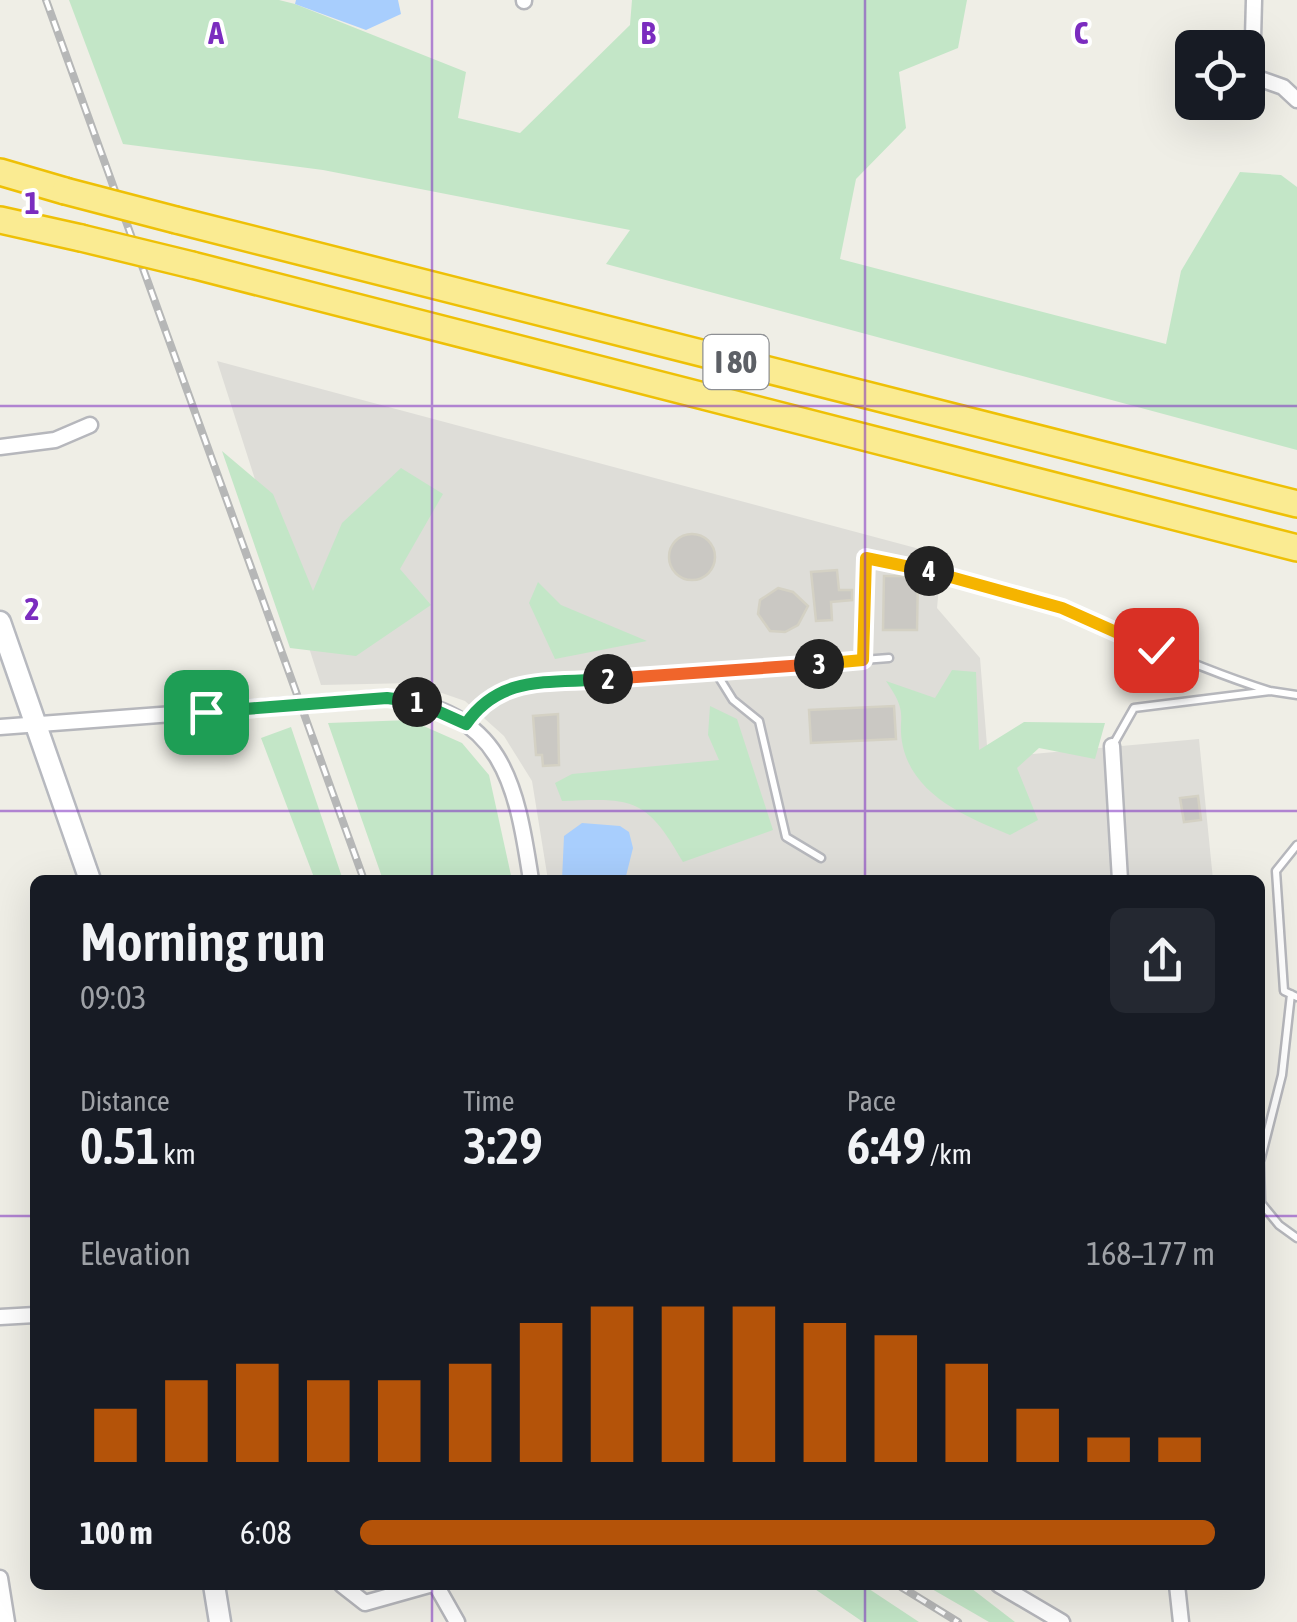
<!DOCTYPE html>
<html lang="en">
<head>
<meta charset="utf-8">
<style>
  :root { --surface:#171b24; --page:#242831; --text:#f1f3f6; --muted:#9ea1a6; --accent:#b45309 }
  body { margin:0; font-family:"Asap Condensed",sans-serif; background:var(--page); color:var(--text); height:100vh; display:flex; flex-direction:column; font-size:38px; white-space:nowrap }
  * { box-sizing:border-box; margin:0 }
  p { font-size:32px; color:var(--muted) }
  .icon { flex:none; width:55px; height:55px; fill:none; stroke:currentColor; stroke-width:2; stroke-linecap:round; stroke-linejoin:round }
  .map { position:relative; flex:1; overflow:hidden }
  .panel { position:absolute; left:30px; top:875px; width:1235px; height:715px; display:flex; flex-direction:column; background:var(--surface); border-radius:15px; box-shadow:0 10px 40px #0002 }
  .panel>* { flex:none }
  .buttons { position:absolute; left:1175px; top:30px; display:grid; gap:20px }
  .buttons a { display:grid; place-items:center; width:90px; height:90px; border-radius:15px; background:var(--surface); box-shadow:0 10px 40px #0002; font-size:50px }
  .pin { position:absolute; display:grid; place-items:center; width:85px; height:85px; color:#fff; margin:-42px; border-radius:20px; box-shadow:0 5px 15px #0006 }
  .km { position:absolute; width:50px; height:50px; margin:-25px; border-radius:50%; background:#222; color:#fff; font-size:28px; line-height:50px; text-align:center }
  .round { display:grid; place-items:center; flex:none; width:105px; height:105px; border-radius:15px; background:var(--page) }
  .head { display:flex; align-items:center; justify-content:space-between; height:170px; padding:0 50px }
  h1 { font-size:55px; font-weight:600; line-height:75px }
  .metrics { display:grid; grid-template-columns:repeat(3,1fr); gap:15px; height:170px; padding:10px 50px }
  .metrics div { display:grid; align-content:center }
  .metrics b { font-size:50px; font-weight:600 }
  .metrics small { font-size:28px; font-weight:400 }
  .metrics p { font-size:28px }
  .chart { height:280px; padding:20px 50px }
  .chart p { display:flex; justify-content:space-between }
  .chart svg { width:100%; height:180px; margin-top:10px; stroke:var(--accent); stroke-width:6 }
  ul { padding:0 50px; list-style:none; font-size:32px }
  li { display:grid; grid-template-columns:160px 120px 1fr; align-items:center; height:75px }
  li i { height:25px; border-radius:12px; background:var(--accent) }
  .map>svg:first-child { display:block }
  .industrial { fill:#deddd8 }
  .green { fill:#c3e6c7 }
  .water { fill:#a8cefd }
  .building { fill:#cac8c3; stroke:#d4d1c4; stroke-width:2.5 }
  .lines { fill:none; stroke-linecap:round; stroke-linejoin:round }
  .lane-casing { stroke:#b6b7bc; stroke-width:11 }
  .street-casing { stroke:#b6b7bc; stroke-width:19 }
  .secondary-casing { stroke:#b7b9bf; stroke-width:25 }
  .highway-casing { stroke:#eec006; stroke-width:30 }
  .lane { stroke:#fff; stroke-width:6 }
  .street { stroke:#fff; stroke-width:14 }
  .secondary { stroke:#fff; stroke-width:20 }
  .highway { stroke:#faeb92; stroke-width:25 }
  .rail-casing { stroke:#b6b7b7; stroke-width:8 }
  .rail { stroke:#fff; stroke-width:4; stroke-dasharray:11; stroke-linecap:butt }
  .highway-bridge-casing { stroke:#eec006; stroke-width:30; stroke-linecap:butt }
  .highway-bridge { stroke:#faeb92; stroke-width:25 }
  .split-1-casing { stroke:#fff; stroke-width:20 }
  .split-2-casing { stroke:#fff; stroke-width:20 }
  .split-3-casing { stroke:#fff; stroke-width:20 }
  .split-4-casing { stroke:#fff; stroke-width:20 }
  .split-5-casing { stroke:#fff; stroke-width:20 }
  .split-1 { stroke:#22a559; stroke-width:12 }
  .split-2 { stroke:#22a559; stroke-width:12 }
  .split-3 { stroke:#f0652b; stroke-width:12 }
  .split-4 { stroke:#f5b400; stroke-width:12 }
  .split-5 { stroke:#f5b400; stroke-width:12 }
  .grid { fill:none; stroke:#7b2cbf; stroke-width:2.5; stroke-opacity:0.55 }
  .labels { text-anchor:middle; stroke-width:8; stroke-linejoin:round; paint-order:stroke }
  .shield { fill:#fff; stroke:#8e9094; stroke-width:2.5 }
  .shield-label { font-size:32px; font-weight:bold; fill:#5d6066 }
  .grid-label { font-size:32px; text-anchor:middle; font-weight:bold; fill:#7b2cbf; stroke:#fff; stroke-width:8; stroke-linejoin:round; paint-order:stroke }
</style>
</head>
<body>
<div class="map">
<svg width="1297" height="1622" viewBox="0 0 1297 1622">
  <rect width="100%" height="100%" fill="#efeee6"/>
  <path class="industrial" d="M217,361L942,555L937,608L980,658L988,758L1199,739L1213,880H548L532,781L504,736L465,701L413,683L321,685Z"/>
  <path class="green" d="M69,0H279L295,4L466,72L458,118L520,133L630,25L632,0H967L958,48L899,72L906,128L856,179L840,259L1166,344L1181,271L1240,172L1281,175L1297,187V450L606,264L630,230L323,170L123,144Z
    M222,451L273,494L313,591L342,523L401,468L443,494L400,569L431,605L356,656L290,648Z
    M538,582L561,605L647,641L555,659L529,603Z
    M952,670L976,672L979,750L1024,722L1105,723L1095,759L1039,748L1017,768L1038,820L1010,835C969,818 915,797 903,747C896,715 911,717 886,681L935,698Z
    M710,706L737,719L773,830L683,862C646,797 633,798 562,801L555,783L572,774L719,760L708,735Z
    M410,720L462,743L489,775L512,880H383L328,723Z
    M291,727L343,880H315L261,738Z
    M809,1585H863L919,1622H863Z
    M925,1585H967L1015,1622H989Z"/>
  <path class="water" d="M296,0H398L401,14L366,30L295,4Z
    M582,823L620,826L629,832L633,848L625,880H562L564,836Z"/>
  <path class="building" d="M669 557a23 23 0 1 1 46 0a23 23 0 1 1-46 0Z
    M837,570L839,590H852V600L831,602L832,620L816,621L811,572Z
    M884,576H918L917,630H883Z
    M778,588L793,592L808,606L798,625L785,632L770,631L758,614L760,600Z
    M894,706L896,739L811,743L809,710Z
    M558,714L559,765L543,766L542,755H536L533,716Z
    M1198,796L1201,820L1184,822L1180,798Z"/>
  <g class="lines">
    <g class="lane-casing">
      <path id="lane" d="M863,660L865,558C931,567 1003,585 1065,610C1134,637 1199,669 1270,691
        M715,671L733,700L759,721L786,837L821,858
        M467,723L490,695L510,687L889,658
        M1113,745L1134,708L1270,691L1297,695
        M1297,845L1276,871L1284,991L1297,997
        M1291,994L1282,1075L1260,1162L1261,1203L1279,1225L1297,1238"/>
    </g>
    <g class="street-casing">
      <path id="street" d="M1254,0L1252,76L1283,87L1297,100
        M524,1V0
        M0,447L55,440L90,425
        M0,727L387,698C502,710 516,781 531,880
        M1112,746L1120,880
        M0,1317L35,1315
        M0,1578L7,1622
        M342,1585L365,1603L429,1585
        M436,1585L457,1622
        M999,1585L1062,1622
        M1177,1585L1181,1622"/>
    </g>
    <g class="secondary-casing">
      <path id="secondary" d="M0,622L90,880
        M214,1585L220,1622"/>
    </g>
    <g class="highway-casing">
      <path id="highway" d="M0,172L65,191
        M0,220L81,238
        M176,220L1297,504
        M192,265L1297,548"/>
    </g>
    <use href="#lane" class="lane"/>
    <use href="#street" class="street"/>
    <use href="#secondary" class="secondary"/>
    <use href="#highway" class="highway"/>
    <g class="rail-casing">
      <path id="rail" d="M46,0L364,880
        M898,1585L958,1622"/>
    </g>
    <use href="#rail" class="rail"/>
    <g class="highway-bridge-casing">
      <path id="highway-bridge" d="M65,191L176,220
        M81,238L192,265"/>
    </g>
    <use href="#highway-bridge" class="highway-bridge"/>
  </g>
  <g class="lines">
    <g class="split-1-casing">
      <path id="split-1" d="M206,712L387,698L417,702"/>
    </g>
    <g class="split-2-casing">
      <path id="split-2" d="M417,702L466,724C501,673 552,684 608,679"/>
    </g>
    <g class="split-3-casing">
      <path id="split-3" d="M608,679L819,664"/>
    </g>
    <g class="split-4-casing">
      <path id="split-4" d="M819,664L863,660L866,558L929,571"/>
    </g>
    <g class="split-5-casing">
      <path id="split-5" d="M929,571L1062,608L1156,650"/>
    </g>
    <use href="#split-1" class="split-1"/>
    <use href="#split-2" class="split-2"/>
    <use href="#split-3" class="split-3"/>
    <use href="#split-4" class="split-4"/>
    <use href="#split-5" class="split-5"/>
  </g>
  <path class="grid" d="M432,0V880M865,0V880M0,406H1297M0,811H1297M0,1216H35M1260,1216H1297M432,1585V1622M865,1585V1622"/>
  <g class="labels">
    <rect class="shield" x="703.5" y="335" width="65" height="54" rx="8"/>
    <g class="shield-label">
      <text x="736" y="373">I 80</text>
    </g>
  </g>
  <g class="grid-label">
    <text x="216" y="44">A</text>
    <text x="648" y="44">B</text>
    <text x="1081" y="44">C</text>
    <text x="32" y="214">1</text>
    <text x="32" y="620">2</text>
  </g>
</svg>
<div class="buttons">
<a><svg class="icon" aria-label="locate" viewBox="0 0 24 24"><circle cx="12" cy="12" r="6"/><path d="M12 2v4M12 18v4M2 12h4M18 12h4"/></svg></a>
</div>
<div class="pin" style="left:206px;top:712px;background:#1e9e55"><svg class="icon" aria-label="arrive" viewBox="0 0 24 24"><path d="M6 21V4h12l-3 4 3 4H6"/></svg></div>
<div class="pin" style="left:1156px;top:650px;background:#d93025"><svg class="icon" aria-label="check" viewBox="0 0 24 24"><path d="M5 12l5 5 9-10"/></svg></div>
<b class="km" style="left:417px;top:702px">1</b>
<b class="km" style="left:608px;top:679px">2</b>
<b class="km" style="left:819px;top:664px">3</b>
<b class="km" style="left:929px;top:571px">4</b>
<section class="panel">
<div class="head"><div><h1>Morning run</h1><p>09:03</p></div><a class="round"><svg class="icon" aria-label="share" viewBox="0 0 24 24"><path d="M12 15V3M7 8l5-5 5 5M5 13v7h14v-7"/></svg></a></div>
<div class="metrics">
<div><p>Distance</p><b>0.51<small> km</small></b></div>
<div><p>Time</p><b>3:29</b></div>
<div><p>Pace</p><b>6:49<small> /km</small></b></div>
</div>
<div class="chart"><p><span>Elevation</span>168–177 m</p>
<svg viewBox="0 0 160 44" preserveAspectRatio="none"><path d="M5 44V31M15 44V24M25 44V20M35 44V24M45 44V24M55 44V20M65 44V10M75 44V6M85 44V6M95 44V6M105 44V10M115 44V13M125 44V20M135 44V31M145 44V38M155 44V38"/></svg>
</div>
<ul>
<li><b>100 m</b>6:08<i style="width:100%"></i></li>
</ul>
</section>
</div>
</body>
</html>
